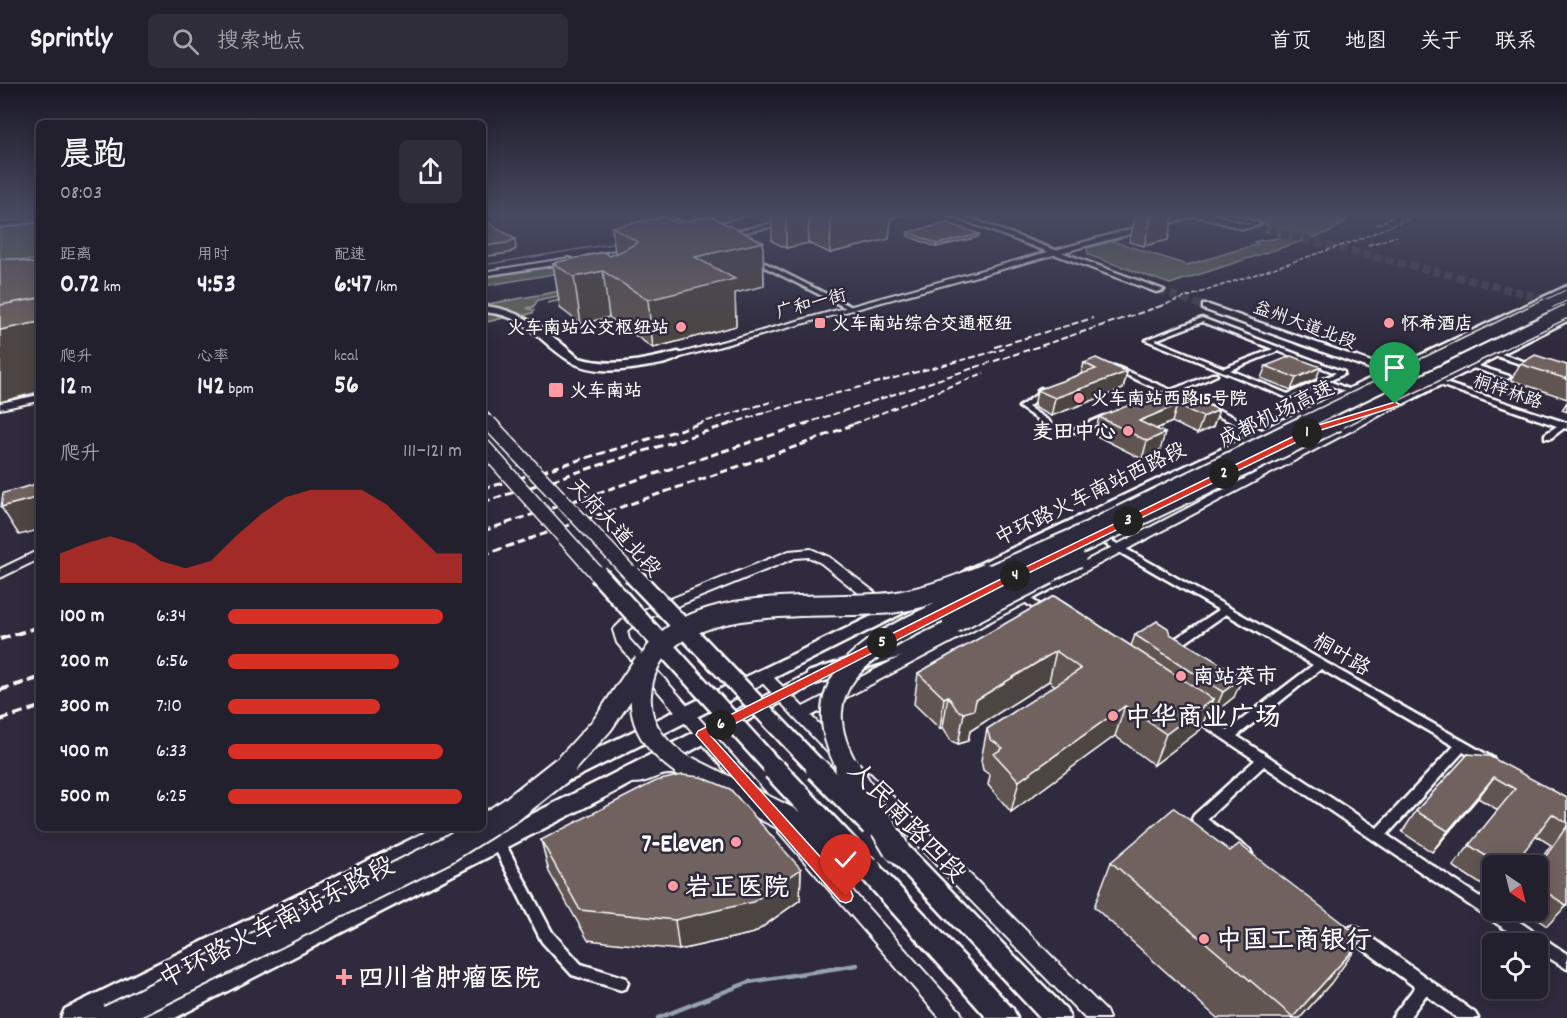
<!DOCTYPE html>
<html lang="zh">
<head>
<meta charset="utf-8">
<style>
  :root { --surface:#23202e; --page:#2f2d3a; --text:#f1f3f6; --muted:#a3a3aa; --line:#403e4a; --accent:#d93025 }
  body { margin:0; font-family:Dekko,"LXGW WenKai TC",sans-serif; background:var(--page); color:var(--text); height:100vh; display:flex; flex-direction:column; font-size:22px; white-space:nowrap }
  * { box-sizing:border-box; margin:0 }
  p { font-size:20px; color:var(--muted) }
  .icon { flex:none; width:33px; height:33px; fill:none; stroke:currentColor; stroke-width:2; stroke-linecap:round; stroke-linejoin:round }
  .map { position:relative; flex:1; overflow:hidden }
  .details { position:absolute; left:36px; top:36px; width:450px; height:711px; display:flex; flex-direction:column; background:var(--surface); border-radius:9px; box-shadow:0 3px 15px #0003,0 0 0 2px var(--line) }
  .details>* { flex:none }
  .needle { width:39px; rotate:145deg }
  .tools { position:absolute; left:1482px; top:771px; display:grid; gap:12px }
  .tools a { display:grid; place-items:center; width:66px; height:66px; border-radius:9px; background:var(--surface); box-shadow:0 3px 15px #0003,0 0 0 2px var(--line); font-size:30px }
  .pin { position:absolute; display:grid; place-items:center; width:51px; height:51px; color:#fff; margin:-62px -26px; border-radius:50% 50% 50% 0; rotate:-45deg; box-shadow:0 0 6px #0007 }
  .pin .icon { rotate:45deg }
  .km { position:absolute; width:30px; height:30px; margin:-15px; border-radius:50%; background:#222; color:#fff; font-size:16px; line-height:30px; text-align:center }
  .round { display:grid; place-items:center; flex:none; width:63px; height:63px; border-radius:9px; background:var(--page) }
  .overview { display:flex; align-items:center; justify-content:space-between; height:102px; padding:0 24px }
  h1 { font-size:33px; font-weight:700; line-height:45px }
  .metrics { display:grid; grid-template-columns:repeat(3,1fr); gap:9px; height:102px; padding:6px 24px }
  .metrics div { display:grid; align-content:center }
  .metrics b { font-size:26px; font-weight:700 }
  .metrics small { font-size:16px; font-weight:400 }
  .metrics p { font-size:16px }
  .chart { height:168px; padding:12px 24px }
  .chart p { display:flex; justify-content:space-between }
  .chart svg { width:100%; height:108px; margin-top:6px; fill:var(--accent); opacity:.7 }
  ul { padding:0 24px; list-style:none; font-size:20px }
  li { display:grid; grid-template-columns:96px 72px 1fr; align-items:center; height:45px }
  li i { height:15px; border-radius:8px; background:var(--accent) }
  header { display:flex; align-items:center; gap:36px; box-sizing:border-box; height:84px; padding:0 30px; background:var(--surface); border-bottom:2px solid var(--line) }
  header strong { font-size:28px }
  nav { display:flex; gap:33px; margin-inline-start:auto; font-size:21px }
  .search { width:420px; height:54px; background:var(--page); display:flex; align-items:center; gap:15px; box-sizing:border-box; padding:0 21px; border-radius:9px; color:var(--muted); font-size:22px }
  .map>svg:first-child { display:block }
  .green { fill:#65695b; stroke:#b2b4ad; stroke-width:1.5 }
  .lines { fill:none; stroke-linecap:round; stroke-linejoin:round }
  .stream-far1 { stroke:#95a2af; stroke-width:1.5 }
  .stream { stroke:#95a2af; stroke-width:4.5 }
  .secondary-tunnel { stroke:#443f50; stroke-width:8; stroke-dasharray:8 4; stroke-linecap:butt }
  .primary-tunnel-far1 { stroke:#443f50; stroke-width:8; stroke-dasharray:8 4.5; stroke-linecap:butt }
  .primary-tunnel { stroke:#443f50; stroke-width:10; stroke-dasharray:10 5; stroke-linecap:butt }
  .minor-casing { stroke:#fff; stroke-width:5 }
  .tertiary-casing { stroke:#fff; stroke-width:4 }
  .secondary-casing { stroke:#fff; stroke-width:4 }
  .primary-casing { stroke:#fff; stroke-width:5 }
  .trunk-casing { stroke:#fff; stroke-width:5 }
  .motorway-casing { stroke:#fff; stroke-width:5 }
  .minor { fill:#2f2a3d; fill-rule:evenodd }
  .tertiary { fill:#2f2a3d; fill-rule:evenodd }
  .secondary { fill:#2f2a3d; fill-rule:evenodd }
  .primary { fill:#2f2a3d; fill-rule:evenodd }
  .trunk { fill:#2f2a3d; fill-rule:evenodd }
  .motorway { fill:#2f2a3d; fill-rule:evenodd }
  .rail-far3 { stroke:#fff; stroke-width:1.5; stroke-dasharray:5 2; stroke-linecap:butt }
  .rail-far2 { stroke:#fff; stroke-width:2; stroke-dasharray:7 3; stroke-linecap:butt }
  .rail-far1 { stroke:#fff; stroke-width:3; stroke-dasharray:8 4; stroke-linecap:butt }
  .rail { stroke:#fff; stroke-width:4; stroke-dasharray:10 5; stroke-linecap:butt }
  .primary-bridge-far3-casing { stroke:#fff; stroke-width:14; stroke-linecap:butt }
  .primary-bridge-far2-casing { stroke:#fff; stroke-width:17; stroke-linecap:butt }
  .primary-bridge-far1-casing { stroke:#fff; stroke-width:22; stroke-linecap:butt }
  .primary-bridge-casing { stroke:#fff; stroke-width:27; stroke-linecap:butt }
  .motorway-bridge-far4-casing { stroke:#fff; stroke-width:11; stroke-linecap:butt }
  .motorway-bridge-far3-casing { stroke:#fff; stroke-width:15; stroke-linecap:butt }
  .motorway-bridge-far2-casing { stroke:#fff; stroke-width:19; stroke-linecap:butt }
  .motorway-bridge-far1-casing { stroke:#fff; stroke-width:24; stroke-linecap:butt }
  .motorway-bridge-casing { stroke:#fff; stroke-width:29; stroke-linecap:butt }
  .primary-bridge-far3 { stroke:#2f2a3d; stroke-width:10 }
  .primary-bridge-far2 { stroke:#2f2a3d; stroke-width:14 }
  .primary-bridge-far1 { stroke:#2f2a3d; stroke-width:17 }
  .primary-bridge { stroke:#2f2a3d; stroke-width:22 }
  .motorway-bridge-far4 { stroke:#2f2a3d; stroke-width:9 }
  .motorway-bridge-far3 { stroke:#2f2a3d; stroke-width:12 }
  .motorway-bridge-far2 { stroke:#2f2a3d; stroke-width:15 }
  .motorway-bridge-far1 { stroke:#2f2a3d; stroke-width:20 }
  .motorway-bridge { stroke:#2f2a3d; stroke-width:25 }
  .wall { fill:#605551; stroke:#fff; stroke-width:1.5 }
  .shaded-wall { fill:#4e4542; stroke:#fff; stroke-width:1.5 }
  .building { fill:#70635e; stroke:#fff; stroke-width:1.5 }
  .route { fill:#d93025; stroke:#fff; stroke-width:1.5 }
  .poi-dot { fill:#ff9aa2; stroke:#2f2a3d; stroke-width:2 }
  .labels { text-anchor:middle; stroke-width:5; stroke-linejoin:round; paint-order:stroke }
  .far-street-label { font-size:18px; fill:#fff; stroke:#2f2a3d }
  .far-poi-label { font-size:18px; font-weight:bold; fill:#fff; stroke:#2f2a3d; text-anchor:start }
  .street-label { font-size:21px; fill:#fff; stroke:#2f2a3d }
  .poi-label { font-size:21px; font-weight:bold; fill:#fff; stroke:#2f2a3d; text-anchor:end }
  .near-poi-label { font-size:26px; font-weight:bold; fill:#fff; stroke:#2f2a3d; text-anchor:start }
  .near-street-label { font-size:26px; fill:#fff; stroke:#2f2a3d }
</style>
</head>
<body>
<header>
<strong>Sprintly</strong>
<div class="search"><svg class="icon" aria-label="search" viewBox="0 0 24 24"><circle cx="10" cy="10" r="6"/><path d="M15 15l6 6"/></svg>搜索地点</div>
<nav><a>首页</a><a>地图</a><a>关于</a><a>联系</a></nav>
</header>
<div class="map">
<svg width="1567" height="934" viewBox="0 0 1567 934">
  <rect width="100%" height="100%" fill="#2f2a3d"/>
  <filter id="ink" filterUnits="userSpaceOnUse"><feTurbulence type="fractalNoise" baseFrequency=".0167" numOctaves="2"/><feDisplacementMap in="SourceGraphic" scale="12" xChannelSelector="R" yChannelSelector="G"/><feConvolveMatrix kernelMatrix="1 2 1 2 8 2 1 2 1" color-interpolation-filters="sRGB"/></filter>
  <g filter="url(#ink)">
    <path class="green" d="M1231,129H1351L1344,139L1330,148L1170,200L1088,171L1087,164L1113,157L1187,181L1258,160L1254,158C1264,155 1274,156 1284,152L1258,145L1268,141Z
      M39,138V177L21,176L0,178V143Z
      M571,180L577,186L483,202V194Z
      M604,199L577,213L547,219L576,212L573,209L538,216L533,223L527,224L534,226L533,229L522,232L509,227L507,233L483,239V221Z"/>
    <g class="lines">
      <path class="stream-far1" d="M762,135L771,134
        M483,181L617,159"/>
      <path class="stream" d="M658,934L749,898L857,881"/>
      <path class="secondary-tunnel" d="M1246,141L1567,220"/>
      <path class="primary-tunnel-far1" d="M1159,206L1203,222"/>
      <path class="primary-tunnel" d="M1199,221L1206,223"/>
      <g class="minor-casing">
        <path id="minor" d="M656,129H661L691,143L687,144Z
          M755,174L852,223L853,224L848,225L753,177L752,176Z
          M1202,234L1344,288V290L1329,297L1353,307L1352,308H1348L1323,299L1288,314L1146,256ZM1202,238L1273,265L1224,284L1155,256ZM1278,267L1336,289L1288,310L1230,286Z
          M1495,268L1535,281L1536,282L1533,284L1493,271L1492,270Z
          M1472,280L1509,292L1510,293L1507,295L1470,283L1469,282Z
          M1115,282L1171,306L1212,290H1216L1217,291L1177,309L1190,315V317L1188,318L1168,310L1113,285L1112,284Z
          M1439,297L1567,339V345L1564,344L1551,354H1545V350L1557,342L1437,300L1436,299Z
          M1041,304L1044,306L1041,313L1028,323L1049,337L1050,339L1046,341L1019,323L1036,311L1039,305Z
          M1206,323H1212L1268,349L1264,351H1261L1206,327Z
          M1104,332H1107L1111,334L1079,348H1073L1072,346Z
          M1098,449L1493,674L1495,677L1493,680L1489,682L1463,668L1387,751L1492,821V826H1502L1567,870V885L1538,867V860H1527L1264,682L1207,735L1250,766L1252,770L1250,774L1245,776L1240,774L1194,739L1192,735L1194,731L1255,676L1191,633L1189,630L1191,627L1195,626L1199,627L1228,646L1313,581L1226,530L1175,566H1167L1166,563L1167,560L1219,526L1095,454L1094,452ZM1321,585L1454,662L1377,744L1237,652Z
          M1019,507L1048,526L1050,528L1048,530H1042L1016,512L1014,510L1016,508Z
          M497,751L502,753L552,848L581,880L626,894L628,899L626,904L621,906L572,891L542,858L491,757L492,753Z
          M1353,842L1358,844L1475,929L1478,934H1457L1426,911L1409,934H1392L1395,929L1415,903L1348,854L1346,849L1348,844Z"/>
      </g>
      <g class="tertiary-casing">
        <path id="tertiary" d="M1189,129H1198L1244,141L1251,140L1218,129H1227L1261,140L1244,145L1196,132L681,273L674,271Z
          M39,311V317L0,325V319Z
          M1393,318L1398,321L1396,323L811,632L843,664L845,668L843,672L837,674L831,672L755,591L757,587H767L803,623Z
          M811,465L829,473L886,517L887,520L886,523H876L821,479L809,473L795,474L636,539L627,547L629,555L765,709L767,714L765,719L759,721L753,719L617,559L613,546L626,533L789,467Z
          M39,466V475L0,494V485Z
          M666,678L692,681L694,685L692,689C683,692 676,690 668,690C655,691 643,702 630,698L628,693L630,688Z
          M864,688L870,690L1106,927L1109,934H1085L858,700L856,695L858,690Z
          M785,736L791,738L960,927L963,934H940L779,748L777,743L779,738Z"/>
      </g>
      <g class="secondary-casing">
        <path id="secondary" d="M1200,129H1210L1249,141L1246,143Z
          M39,133V137L0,143V139Z
          M789,136L791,139L725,152L721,150Z
          M632,164H635V168L589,175L585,173Z
          M570,174L574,176L573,178L483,192V188Z"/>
      </g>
      <g class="primary-casing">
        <path id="primary" d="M944,129H955L1164,206L1156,208Z
          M1567,202V208L1402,288L1433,296L1564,231L1567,230V237L1399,322L1361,335L1355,331L1391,318L1424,301L1393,292L976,492H966L963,489L966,486L1382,289L1203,225V221H1209L1391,285Z
          M483,222C523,225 549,249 579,274C613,284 644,276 678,268L683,271C674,279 656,281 644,283C622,287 590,290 570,277C537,257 528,231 483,228Z
          M907,515L913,516L915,520L913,524L567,698L560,700L553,698L550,692L553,686Z
          M824,582L830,584L833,588L830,592L613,709L175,934H135L139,925L599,697Z
          M434,744H466L463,750L101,934H61L65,925Z
          M896,756L904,758L1066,925L1070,934H1040L888,772L885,765L888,758Z
          M869,776L877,779L1013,925L1017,934H987L861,793L858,786L861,779Z"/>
      </g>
      <g class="trunk-casing">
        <path id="trunk" d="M39,129V133L0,138V134Z"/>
      </g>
      <g class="motorway-casing">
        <path id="motorway" d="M953,533L959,535L962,539L959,543L912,569L815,600L808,598L805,593L808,588L898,559Z"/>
      </g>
      <use href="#minor" class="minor"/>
      <use href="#tertiary" class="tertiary"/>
      <use href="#secondary" class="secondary"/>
      <use href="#primary" class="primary"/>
      <use href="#trunk" class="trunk"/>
      <use href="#motorway" class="motorway"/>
      <path class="rail-far3" d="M1377,141L1398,129
        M1368,161L1397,152
        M1160,222L1355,157L1421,129"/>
      <path class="rail-far2" d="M995,263L1093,234
        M697,340L774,317
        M729,340L777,325L1004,265
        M804,340L1164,221
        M853,340L984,289"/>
      <path class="rail-far1" d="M483,405L702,339
        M483,418L733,339
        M483,447L808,339
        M483,471L803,360L857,339"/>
      <path class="rail" d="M0,555L39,543
        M0,606L39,594
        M0,636L39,623"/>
      <g class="primary-bridge-far3-casing">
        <path id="primary-bridge-far3" d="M483,333L490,340"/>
      </g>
      <g class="primary-bridge-far2-casing">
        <path id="primary-bridge-far2" d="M489,339L633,492
          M483,362L599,492"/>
      </g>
      <g class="primary-bridge-far1-casing">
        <path id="primary-bridge-far1" d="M598,490L776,686
          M632,490L819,686"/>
      </g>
      <g class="primary-bridge-casing">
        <path id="primary-bridge" d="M774,685L850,766
          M817,685L872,741"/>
      </g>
      <g class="motorway-bridge-far4-casing">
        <path id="motorway-bridge-far4" d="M1544,222L1567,211"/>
      </g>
      <g class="motorway-bridge-far3-casing">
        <path id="motorway-bridge-far3" d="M1302,340L1547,221
          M1335,340L1567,227"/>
      </g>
      <g class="motorway-bridge-far2-casing">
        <path id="motorway-bridge-far2" d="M983,492L1077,451L1305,339
          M1017,492L1338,339
          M1045,492L1078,475"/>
      </g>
      <g class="motorway-bridge-far1-casing">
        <path id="motorway-bridge-far1" d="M953,539L1048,490
          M561,686L603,640L644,579
          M689,686C662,668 638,646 641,610C649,502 817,527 890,519C923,515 956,503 986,490
          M849,686C799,600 867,562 936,530C964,517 992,504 1020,490"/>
      </g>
      <g class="motorway-bridge-casing">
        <path id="motorway-bridge" d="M687,685L789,736L869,786
          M848,685L896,765
          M110,934L447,766L511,726L563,685"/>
      </g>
      <use href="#primary-bridge-far3" class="primary-bridge-far3"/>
      <use href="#primary-bridge-far2" class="primary-bridge-far2"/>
      <use href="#primary-bridge-far1" class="primary-bridge-far1"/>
      <use href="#primary-bridge" class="primary-bridge"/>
      <use href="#motorway-bridge-far4" class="motorway-bridge-far4"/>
      <use href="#motorway-bridge-far3" class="motorway-bridge-far3"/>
      <use href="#motorway-bridge-far2" class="motorway-bridge-far2"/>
      <use href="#motorway-bridge-far1" class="motorway-bridge-far1"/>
      <use href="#motorway-bridge" class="motorway-bridge"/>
    </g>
    <path class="wall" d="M689,129H764L721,138L763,158L764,202L735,209L736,242L653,264L609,233L581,240L560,224L553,179L610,172L615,169L612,143L677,139L701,134Z
      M772,129H904V131L891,134L889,155L830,169L808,159L786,164L772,157Z
      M1136,129H1174L1168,156L1144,162L1129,158Z
      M908,148L979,150L978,153L936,163L908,152Z
      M1084,279L1127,288L1123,305L1051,332L1034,323L1037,306L1081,290Z
      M1520,280L1567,281V315L1511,296Z
      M1266,282L1316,295L1291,306L1261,294Z
      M1180,309L1213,343L1197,350L1172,338L1156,345L1160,367L1142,375L1095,351L1099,333Z
      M1567,318V328L1562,326Z
      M1054,512L1131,562L1135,551L1170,550L1234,613L1214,629L1209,625L1200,646L1154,681L1115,652L1011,728L988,701L990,691L983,686L981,676L987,645L1055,602L1049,597L970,647L968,657L958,660L951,657L943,643L940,645L914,620L918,589Z
      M1468,670L1567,714V821L1547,842L1523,826H1538V782H1536L1551,761L1535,751L1513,782H1492V806L1491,807L1453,782L1498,726L1478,714L1432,768L1402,748L1416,727Z
      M541,756L801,785L800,816L754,849L679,866L588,856L549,788Z
      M1111,778L1331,899L1300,934H1217L1094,823Z"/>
    <path class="shaded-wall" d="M713,129H764L713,139Z
      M786,129H809L808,159L786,164Z
      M831,129H904V131L891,134L889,155L830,169Z
      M1152,129H1174L1168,156L1144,162Z
      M979,150L978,153L936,163L937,160Z
      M515,155L516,165L509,169L483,173V162Z
      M763,158L764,202L735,209L736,242L653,264L648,216L695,173Z
      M603,187L609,233L581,240L574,193Z
      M39,238V308L0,318V246Z
      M1321,283L1316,295L1291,306L1296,294Z
      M1127,288L1123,305L1051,332L1055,314Z
      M1177,321L1172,338L1137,353L1139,337Z
      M1219,326L1213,343L1197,350L1203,333Z
      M1165,349L1160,367L1142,375L1147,357Z
      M39,413V446L19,451L1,423Z
      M1056,567L1049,597L970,647L968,657L958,660L964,629L976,616Z
      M1243,593L1234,613L1214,629L1223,608Z
      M948,612L943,643L940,645L944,614Z
      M1213,615L1200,646L1154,681L1166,650Z
      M1125,622L1115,652L1011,728L1019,697Z
      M1494,693L1478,714L1432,768L1448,747Z
      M801,785L800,816L754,849L679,866L675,836Z
      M1363,855L1331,899L1300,934H1292Z"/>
    <path class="building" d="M710,132L763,158L695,173L735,195L648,216L603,187L574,193L553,179L604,168L610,172L624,166L638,158L612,143L664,133L677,139Z
      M483,135L515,155L507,159L483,162Z
      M948,139L979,150L937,160L908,148Z
      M0,175H15L39,181V214L0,221Z
      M39,214V238L0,246V221Z
      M1535,271L1567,281V295L1520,280Z
      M1291,272L1321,283L1296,294L1266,282Z
      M1096,274L1127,288L1055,314L1037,306L1096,285L1084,279Z
      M1165,307L1175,311L1180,309L1219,326L1203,333L1177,321L1139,337L1165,349L1147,357L1099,333Z
      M39,390V413L1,423L3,409L33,401Z
      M1054,512L1213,615L1166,650L1125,622L1019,697L994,670L1003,664L990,655L987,645L1081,585L1056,567L976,616L974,626L964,629L957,626L948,612L944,614L918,589Z
      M1157,537L1168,544L1170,550L1243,593L1223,608L1135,551Z
      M1468,670L1489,672L1567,714V739L1552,730L1513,782H1501L1469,761L1515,705L1494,693L1448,747L1416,727Z
      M682,691L701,693L730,705L801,785L753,818L675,836L580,826L541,756L656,697Z
      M1174,724L1230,767L1239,760L1363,855L1293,933L1111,778Z
      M1567,742V821H1566L1538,803V783Z"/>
  </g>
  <linearGradient id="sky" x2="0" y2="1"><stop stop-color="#1a1722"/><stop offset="0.5" stop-color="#474a62"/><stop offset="1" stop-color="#474a62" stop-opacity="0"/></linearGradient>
  <rect width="1567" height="260" fill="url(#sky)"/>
  <path class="route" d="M1395,318L1399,320L1398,322L1321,346L1006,500L711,652L851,807L853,812L851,817L846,819L840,817L696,651L698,647L999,496L1315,342Z"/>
  <g class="poi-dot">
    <rect x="814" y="233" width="12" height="12" rx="3"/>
    <circle cx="1389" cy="239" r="6"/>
    <circle cx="681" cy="243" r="6"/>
    <rect x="548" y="298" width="16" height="16" rx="3"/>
    <circle cx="1079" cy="314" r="6"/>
    <circle cx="1128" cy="347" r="6"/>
    <circle cx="1181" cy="592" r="6"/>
    <circle cx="1113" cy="632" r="6"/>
    <circle cx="736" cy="758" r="6"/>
    <circle cx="673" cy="802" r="6"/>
    <circle cx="1204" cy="855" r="6"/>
    <path d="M341 884h6v6h6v6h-6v6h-6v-6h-6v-6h6z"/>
  </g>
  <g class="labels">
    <g class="far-street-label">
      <text transform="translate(811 219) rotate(-15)" y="6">广和一街</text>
      <text transform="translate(1305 240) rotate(20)" y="6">益州大道北段</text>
      <text transform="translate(1508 307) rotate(19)" y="6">桐梓林路</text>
    </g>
    <g class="far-poi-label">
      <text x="832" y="245">火车南站综合交通枢纽</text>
      <text x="1401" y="245">怀希酒店</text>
      <text x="669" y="249" text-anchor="end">火车南站公交枢纽站</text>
      <text x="570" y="312">火车南站</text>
      <text x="1091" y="320">火车南站西路15号院</text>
    </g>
    <g class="street-label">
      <text transform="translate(1276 329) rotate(-26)" y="7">成都机场高速</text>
      <text transform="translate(1090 409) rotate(-26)" y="7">中环路火车南站西路段</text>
      <text transform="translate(615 443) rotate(47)" y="7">天府大道北段</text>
      <text transform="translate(1342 570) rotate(30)" y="7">桐叶路</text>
    </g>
    <g class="poi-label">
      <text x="1116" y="354">麦田中心</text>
      <text x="1193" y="599" text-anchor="start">南站菜市</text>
    </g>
    <g class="near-poi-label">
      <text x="1125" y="641">中华商业广场</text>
      <text x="724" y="767" text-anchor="end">7-Eleven</text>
      <text x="685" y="811">岩正医院</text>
      <text x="1216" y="864">中国工商银行</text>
      <text x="358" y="902">四川省肿瘤医院</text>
    </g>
    <g class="near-street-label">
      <text transform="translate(908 737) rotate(46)" y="9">人民南路四段</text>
      <text transform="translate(276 837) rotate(-27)" y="9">中环路火车南站东路段</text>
    </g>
  </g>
</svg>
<div class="tools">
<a><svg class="needle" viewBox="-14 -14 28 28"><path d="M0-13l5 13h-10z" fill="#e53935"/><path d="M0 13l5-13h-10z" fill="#a3a3aa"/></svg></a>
<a><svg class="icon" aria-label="locate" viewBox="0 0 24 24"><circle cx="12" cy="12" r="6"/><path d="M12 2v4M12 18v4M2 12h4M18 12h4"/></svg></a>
</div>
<div class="pin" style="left:1395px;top:320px;background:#1e9e55"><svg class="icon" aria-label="arrive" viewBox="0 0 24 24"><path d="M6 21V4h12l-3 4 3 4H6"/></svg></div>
<div class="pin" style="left:846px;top:812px;background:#d93025"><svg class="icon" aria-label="check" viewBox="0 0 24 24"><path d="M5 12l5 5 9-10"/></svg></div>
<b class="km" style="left:1307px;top:349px">1</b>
<b class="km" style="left:1224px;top:390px">2</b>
<b class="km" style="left:1128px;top:437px">3</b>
<b class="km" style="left:1015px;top:492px">4</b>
<b class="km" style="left:882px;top:559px">5</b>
<b class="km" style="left:721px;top:641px">6</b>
<section class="details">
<div class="overview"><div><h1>晨跑</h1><p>08:03</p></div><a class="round"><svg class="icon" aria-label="share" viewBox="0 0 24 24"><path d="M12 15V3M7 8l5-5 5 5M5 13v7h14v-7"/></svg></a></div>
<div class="metrics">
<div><p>距离</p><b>0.72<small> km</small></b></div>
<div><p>用时</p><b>4:53</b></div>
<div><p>配速</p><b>6:47<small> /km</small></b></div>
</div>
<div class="metrics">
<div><p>爬升</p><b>12<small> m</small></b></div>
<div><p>心率</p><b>142<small> bpm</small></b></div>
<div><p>kcal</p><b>56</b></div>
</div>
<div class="chart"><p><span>爬升</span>111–121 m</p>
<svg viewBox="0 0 160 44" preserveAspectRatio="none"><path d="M0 44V32L10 28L20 25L30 28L40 35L50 38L60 35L70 25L80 16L90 9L100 6L110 6L120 6L130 12L140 22L150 32L160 32V44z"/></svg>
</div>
<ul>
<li><b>100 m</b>6:34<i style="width:92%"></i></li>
<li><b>200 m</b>6:56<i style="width:73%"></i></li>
<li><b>300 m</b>7:10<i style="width:65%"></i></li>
<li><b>400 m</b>6:33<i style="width:92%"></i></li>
<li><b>500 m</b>6:25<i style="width:100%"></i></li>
</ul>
</section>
</div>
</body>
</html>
